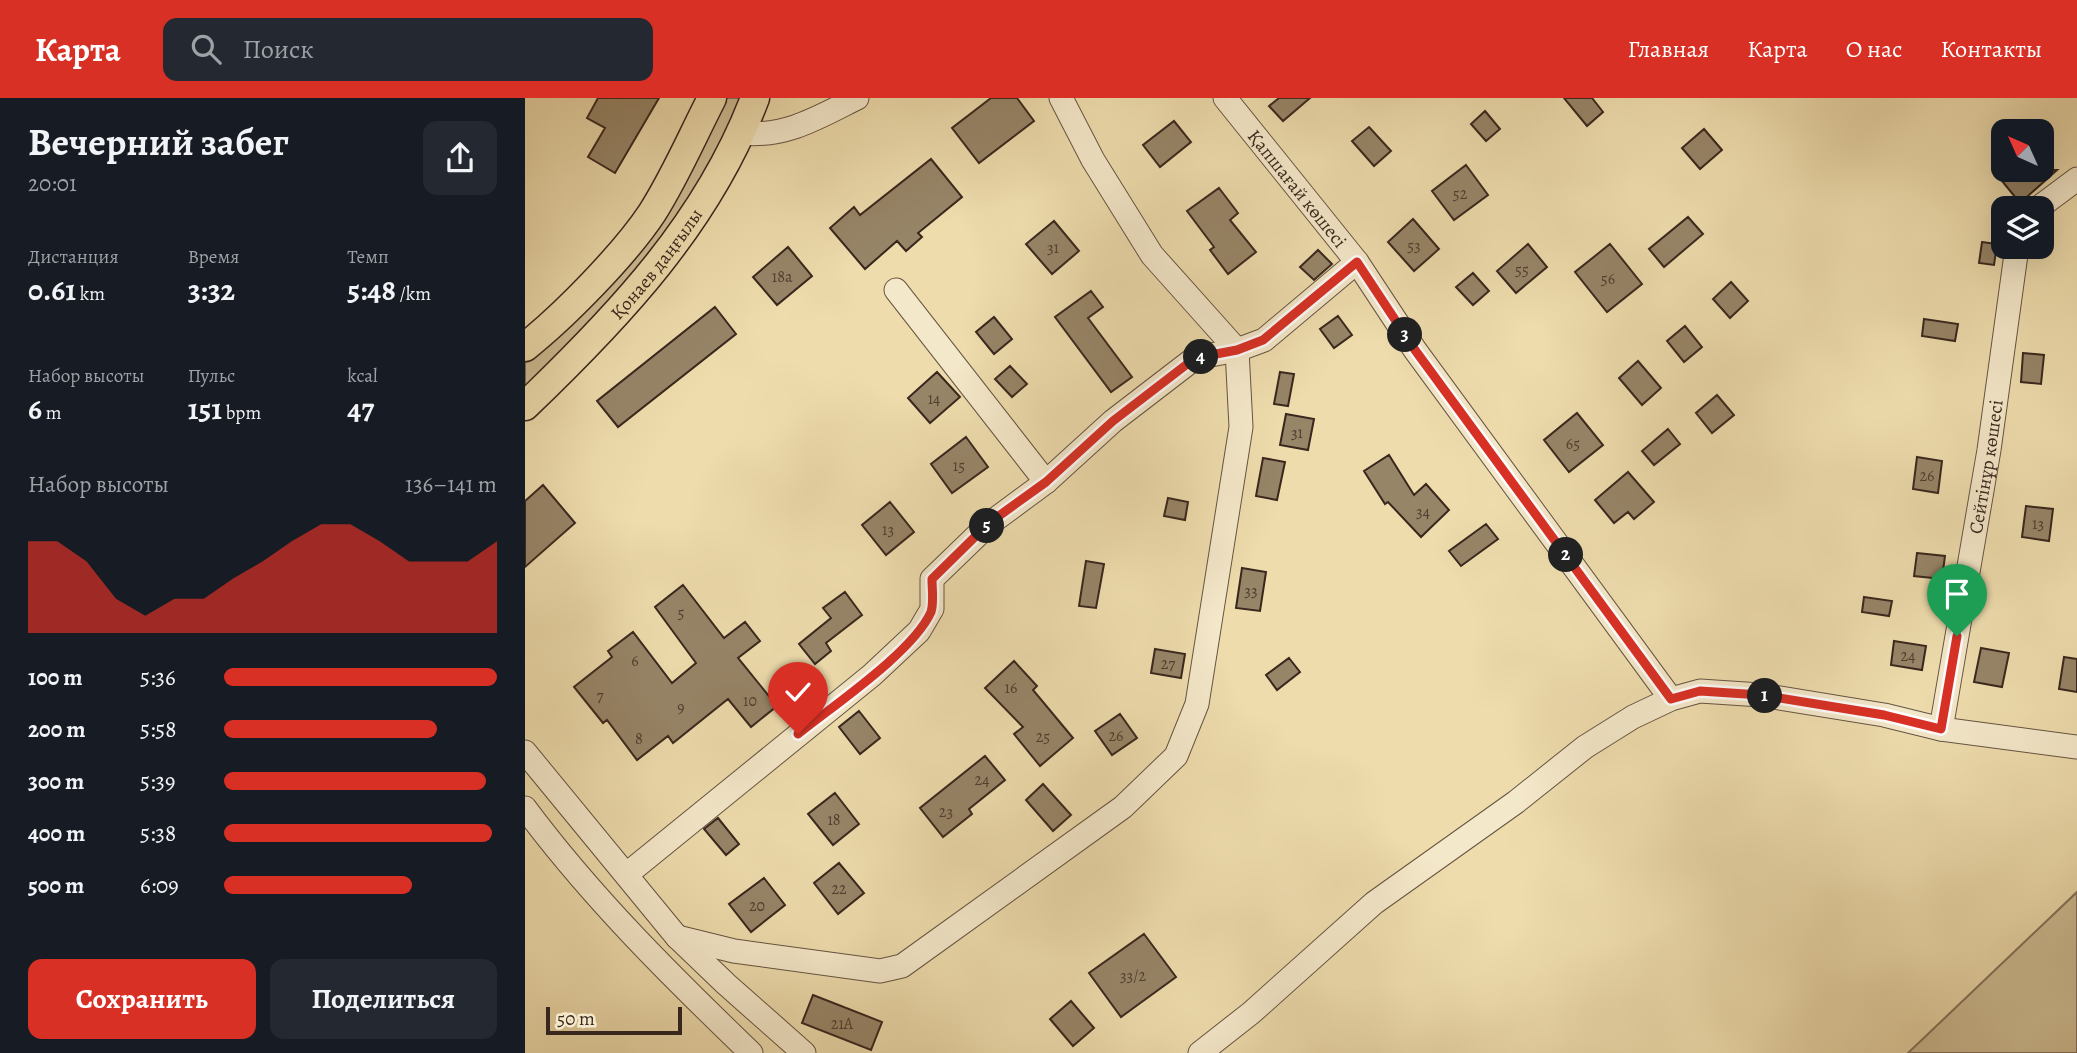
<!DOCTYPE html>
<html lang="ru">
<head>
<meta charset="utf-8">
<style>
  :root { --surface:#171b24; --page:#242831; --text:#f1f3f6; --muted:#9ea1a6; --accent:#d93025 }
  body { margin:0; font-family:Alegreya,serif; background:var(--page); color:var(--text); height:100vh; display:flex; flex-direction:column; font-size:26px; white-space:nowrap }
  * { box-sizing:border-box; margin:0 }
  p { font-size:23px; color:var(--muted) }
  .icon { flex:none; width:38px; height:38px; fill:none; stroke:currentColor; stroke-width:2; stroke-linecap:round; stroke-linejoin:round }
  .map { position:relative; flex:1; overflow:hidden }
  .drawer { display:flex; flex-direction:column; background:var(--surface); width:525px }
  .drawer>* { flex:none }
  .needle { width:46px; rotate:315deg }
  .fabs { position:absolute; left:1466px; top:21px; display:grid; gap:14px }
  .fabs a { display:grid; place-items:center; width:63px; height:63px; border-radius:14px; background:var(--surface); box-shadow:0 7px 28px #0002; font-size:35px }
  .scale { position:absolute; left:21px; bottom:18px; width:136px; box-sizing:border-box; padding-left:7px; border:4px solid #39271e; border-top:0; font-size:19px; line-height:24px; white-space:nowrap; color:#39271e; -webkit-text-stroke:5px #f4e8ca; paint-order:stroke }
  .pin { position:absolute; display:grid; place-items:center; width:60px; height:60px; color:#fff; margin:-72px -30px; border-radius:50% 50% 50% 0; rotate:-45deg; box-shadow:0 0 7px #0007 }
  .pin .icon { rotate:45deg }
  .km { position:absolute; width:35px; height:35px; margin:-18px; border-radius:50%; background:#222; color:#fff; font-size:19px; line-height:35px; text-align:center }
  .round { display:grid; place-items:center; flex:none; width:74px; height:74px; border-radius:14px; background:var(--page) }
  .head { display:flex; align-items:center; justify-content:space-between; height:119px; padding:0 28px }
  h1 { font-size:38px; font-weight:700; line-height:52px }
  .figures { display:grid; grid-template-columns:repeat(3,1fr); gap:10px; height:119px; padding:7px 28px }
  .figures div { display:grid; align-content:center }
  .figures b { font-size:30px; font-weight:700 }
  .figures small { font-size:19px; font-weight:400 }
  .figures p { font-size:19px }
  .chart { height:196px; padding:14px 28px }
  .chart p { display:flex; justify-content:space-between }
  .chart svg { width:100%; height:126px; margin-top:7px; fill:var(--accent); opacity:.7 }
  .primary-button { display:flex; gap:14px; margin-top:auto; padding:14px 28px }
  .primary-button a { flex:1; height:80px; border-radius:14px; background:var(--accent); color:#fff; font-size:28px; font-weight:700; line-height:80px; text-align:center }
  .primary-button a+a { background:var(--page); color:var(--text) }
  ul { padding:0 28px; list-style:none; font-size:23px }
  li { display:grid; grid-template-columns:112px 84px 1fr; align-items:center; height:52px }
  li i { height:18px; border-radius:9px; background:var(--accent) }
  header { display:flex; align-items:center; gap:42px; box-sizing:border-box; height:98px; padding:0 35px; background:var(--accent); color:#fff }
  header strong { font-size:33px }
  nav { display:flex; gap:38px; margin-inline-start:auto; font-size:24px }
  .search { width:490px; height:63px; background:var(--page); display:flex; align-items:center; gap:18px; box-sizing:border-box; padding:0 24px; border-radius:14px; color:var(--muted); font-size:26px }
  main { display:flex; flex:1; min-height:0 }
  .map>svg:first-child { display:block }
  .green { fill:#cfbd95; stroke:#84725a; stroke-width:2 }
  .building { fill:#978568; stroke:#39271e; stroke-width:2 }
  .lines { fill:none; stroke-linecap:round; stroke-linejoin:round }
  .minor-casing { stroke:#665442; stroke-width:25 }
  .major-casing { stroke:#39271e; stroke-width:31 }
  .minor { stroke:#f4e8ca; stroke-width:23 }
  .major { stroke:#eedcad; stroke-width:28 }
  .route-casing { stroke:#fff; stroke-width:14 }
  .route { stroke:#d93025; stroke-width:9 }
  .labels { text-anchor:middle; stroke-width:5; stroke-linejoin:round; paint-order:stroke }
  .number-label { font-size:16px; fill:#503e30 }
  .street-label { font-size:19px; fill:#39271e; stroke:#f4e8ca }
</style>
</head>
<body>
<header>
<strong>Карта</strong>
<div class="search"><svg class="icon" aria-label="search" viewBox="0 0 24 24"><circle cx="10" cy="10" r="6"/><path d="M15 15l6 6"/></svg>Поиск</div>
<nav><a>Главная</a><a>Карта</a><a>О нас</a><a>Контакты</a></nav>
</header>
<main>
<section class="drawer">
<div class="head"><div><h1>Вечерний забег</h1><p>20:01</p></div><a class="round"><svg class="icon" aria-label="share" viewBox="0 0 24 24"><path d="M12 15V3M7 8l5-5 5 5M5 13v7h14v-7"/></svg></a></div>
<div class="figures">
<div><p>Дистанция</p><b>0.61<small> km</small></b></div>
<div><p>Время</p><b>3:32</b></div>
<div><p>Темп</p><b>5:48<small> /km</small></b></div>
</div>
<div class="figures">
<div><p>Набор высоты</p><b>6<small> m</small></b></div>
<div><p>Пульс</p><b>151<small> bpm</small></b></div>
<div><p>kcal</p><b>47</b></div>
</div>
<div class="chart"><p><span>Набор высоты</span>136–141 m</p>
<svg viewBox="0 0 160 44" preserveAspectRatio="none"><path d="M0 44V12L10 12L20 19L30 32L40 38L50 32L60 32L70 25L80 19L90 12L100 6L110 6L120 12L130 19L140 19L150 19L160 12V44z"/></svg>
</div>
<ul>
<li><b>100 m</b>5:36<i style="width:100%"></i></li>
<li><b>200 m</b>5:58<i style="width:78%"></i></li>
<li><b>300 m</b>5:39<i style="width:96%"></i></li>
<li><b>400 m</b>5:38<i style="width:98%"></i></li>
<li><b>500 m</b>6:09<i style="width:69%"></i></li>
</ul>
<div class="primary-button"><a>Сохранить</a><a>Поделиться</a></div>
</section>
<div class="map">
<svg width="1552" height="955" viewBox="0 0 1552 955">
  <rect width="100%" height="100%" fill="#eedcad"/>
  <filter id="stains"><feTurbulence type="fractalNoise" baseFrequency=".00286" numOctaves="4"/><feColorMatrix values="0 0 0 0 .2 0 0 0 0 .09 0 0 0 0 .02 0 0 0 .5 -.17"/></filter>
  <radialGradient id="worn" r=".72"><stop offset=".6" stop-color="#630" stop-opacity="0"/><stop offset="1" stop-color="#630" stop-opacity=".3"/></radialGradient>
  <path class="green" d="M198,0H220L138,150L0,294V263L22,242Z
    M1552,794V955H1383Z"/>
  <path class="building" d="M73,0H134L90,75L63,59L80,30L62,20Z
    M466,0H492L509,23L454,65L427,30Z
    M754,0H785L758,23L744,8Z
    M1039,0H1067L1078,14L1062,28Z
    M960,13L975,31L961,43L946,26Z
    M649,23L666,44L635,69L618,47Z
    M844,29L866,53L849,68L827,43Z
    M1179,31L1197,52L1175,71L1157,50Z
    M406,61L437,99L393,135L397,139L381,153L372,143L340,171L305,130L329,109L335,117Z
    M941,67L963,97L929,122L907,93Z
    M1468,72H1532L1495,105Z
    M694,90L713,115L705,122L731,154L703,176L685,152L689,149L662,113Z
    M1163,119L1178,136L1139,169L1124,151Z
    M888,121L914,151L889,173L863,144Z
    M529,123L554,153L527,176L501,146Z
    M1457,144L1472,146L1469,167L1454,165Z
    M1003,146L1022,169L991,195L972,173Z
    M1085,146L1117,186L1082,214L1050,174Z
    M263,149L287,178L252,207L228,179Z
    M793,152L807,166L789,182L775,169Z
    M948,175L964,193L948,207L931,189Z
    M1206,184L1223,203L1205,220L1188,201Z
    M566,193L578,209L563,220L607,279L586,294L530,219Z
    M190,209L211,236L93,329L72,303Z
    M813,218L827,237L809,250L795,231Z
    M469,219L487,241L469,256L451,234Z
    M1399,221L1433,226L1430,243L1397,238Z
    M1160,228L1177,249L1159,264L1142,243Z
    M1498,255L1519,257L1516,286L1496,284Z
    M1113,263L1136,290L1117,307L1094,280Z
    M485,268L502,286L487,299L470,281Z
    M412,274L435,299L405,325L383,300Z
    M755,274L769,276L763,308L749,306Z
    M1192,297L1209,317L1187,335L1171,315Z
    M1052,315L1078,347L1044,374L1019,342Z
    M761,316L789,321L783,352L755,347Z
    M1143,331L1155,346L1129,367L1117,353Z
    M441,339L463,369L427,395L406,366Z
    M864,357L889,397L901,386L924,412L896,439L863,404L860,406L839,373Z
    M1392,359L1417,363L1413,395L1388,391Z
    M738,360L760,364L752,402L731,398Z
    M1103,374L1129,404L1109,421L1103,414L1089,425L1070,402Z
    M18,387L50,425L0,469V403Z
    M643,400L663,404L660,422L639,418Z
    M365,404L389,434L361,457L337,427Z
    M1501,408L1528,411L1524,443L1497,439Z
    M961,426L973,441L936,468L924,453Z
    M1392,455L1420,458L1417,481L1389,478Z
    M561,463L579,466L571,510L554,508Z
    M717,470L741,474L735,513L711,510Z
    M158,487L199,540L220,524L235,543L213,560L252,608L226,629L203,601L148,645L143,638L112,662L82,622L78,625L49,589L87,559L83,553L108,534L147,585L171,565L130,509Z
    M320,494L337,517L301,545L306,553L290,566L274,546L306,520L298,510Z
    M1339,499L1367,503L1364,518L1337,514Z
    M1369,543L1401,548L1397,572L1366,567Z
    M1456,550L1484,555L1477,589L1449,584Z
    M630,551L660,556L656,580L626,575Z
    M1539,559L1552,561V594L1534,591Z
    M764,560L775,574L752,592L741,577Z
    M489,563L512,588L508,592L548,640L515,668L489,636L498,629L460,590Z
    M334,613L355,640L335,656L314,629Z
    M595,616L612,640L587,657L570,633Z
    M460,658L480,682L444,711L447,716L418,739L395,710Z
    M518,686L546,717L528,733L501,702Z
    M310,695L334,726L308,747L283,716Z
    M193,720L214,746L201,757L179,731Z
    M314,765L339,795L313,816L289,785Z
    M239,780L260,807L226,834L204,806Z
    M619,836L651,879L596,919L564,875Z
    M288,897L357,924L346,952L277,925Z
    M546,903L569,930L548,948L525,921Z"/>
  <g class="lines">
    <g class="minor-casing">
      <g id="minor">
        <path id="s1" d="M700,0L832,164L890,252L1146,601"/>
        <path d="M217,35C260,40 294,19 332,0"/>
        <path d="M1513,110L1552,81"/>
        <path d="M371,192L521,384"/>
        <path id="s2" d="M1416,631L1464,352L1492,149"/>
        <path d="M0,654L152,839L201,886L279,955"/>
        <path d="M0,710C67,800 146,878 226,955"/>
        <path d="M102,776L347,577L394,533L407,511V481L464,426L521,384L588,323L670,260L712,252L739,242L832,164"/>
        <path d="M152,839L209,853L355,873L377,868L598,709L651,658L672,606L716,329L712,252L627,157L568,62L536,0"/>
        <path d="M675,955L726,915L849,805L991,704L1060,649L1108,619L1146,601L1175,593L1236,597L1359,617L1416,631L1552,649"/>
      </g>
    </g>
    <g class="major-casing">
      <g id="major">
        <path d="M0,249C39,218 99,157 127,115C150,79 167,39 187,0"/>
        <path id="s3" d="M0,308C94,218 183,124 230,0"/>
      </g>
    </g>
    <use href="#minor" class="minor"/>
    <use href="#major" class="major"/>
  </g>
  <g class="lines">
    <g class="route-casing">
      <path id="route" d="M273,636C309,607 388,554 406,514C409,505 407,491 407,481L464,425L521,384L588,323L670,260L712,252L738,242L832,164L890,252L1146,601L1175,593L1236,597L1359,617L1416,631L1432,538"/>
    </g>
    <use href="#route" class="route"/>
  </g>
  <g class="labels">
    <g class="number-label">
      <text x="935" y="101">52</text>
      <text x="889" y="153">53</text>
      <text x="528" y="155">31</text>
      <text x="997" y="177">55</text>
      <text x="257" y="184">18а</text>
      <text x="1083" y="186">56</text>
      <text x="409" y="306">14</text>
      <text x="772" y="340">31</text>
      <text x="1048" y="351">65</text>
      <text x="434" y="373">15</text>
      <text x="1402" y="383">26</text>
      <text x="898" y="419">34</text>
      <text x="1513" y="431">13</text>
      <text x="363" y="437">13</text>
      <text x="726" y="498">33</text>
      <text x="156" y="520">5</text>
      <text x="1383" y="563">24</text>
      <text x="110" y="568">6</text>
      <text x="643" y="571">27</text>
      <text x="486" y="595">16</text>
      <text x="75" y="603">7</text>
      <text x="225" y="608">10</text>
      <text x="156" y="615">9</text>
      <text x="591" y="643">26</text>
      <text x="518" y="644">25</text>
      <text x="114" y="646">8</text>
      <text x="457" y="687">24</text>
      <text x="421" y="719">23</text>
      <text x="309" y="727">18</text>
      <text x="314" y="796">22</text>
      <text x="232" y="813">20</text>
      <text x="608" y="883">33/2</text>
      <text x="317" y="931">21А</text>
    </g>
    <g class="street-label">
      <text dy="7" stroke="none"><textPath href="#s1" startOffset="116">Қапшағай көшесі</textPath></text>
      <text dy="7" stroke="none"><textPath href="#s3" startOffset="194">Қонаев даңғылы</textPath></text>
      <text dy="7" stroke="none"><textPath href="#s2" startOffset="266">Сейтінұр көшесі</textPath></text>
    </g>
  </g>
  <rect width="100%" height="100%" filter="url(#stains)"/>
  <rect width="100%" height="100%" fill="url(#worn)"/>
</svg>
<div class="fabs">
<a><svg class="needle" viewBox="-14 -14 28 28"><path d="M0-13l5 13h-10z" fill="#e53935"/><path d="M0 13l5-13h-10z" fill="#9ea1a6"/></svg></a>
<a><svg class="icon" aria-label="layers" viewBox="0 0 24 24"><path d="M12 4l9 5-9 5-9-5zM3 14l9 5 9-5"/></svg></a>
</div>
<div class="scale">50 m</div>
<div class="pin" style="left:1432px;top:538px;background:#1e9e55"><svg class="icon" aria-label="arrive" viewBox="0 0 24 24"><path d="M6 21V4h12l-3 4 3 4H6"/></svg></div>
<div class="pin" style="left:273px;top:636px;background:#d93025"><svg class="icon" aria-label="check" viewBox="0 0 24 24"><path d="M5 12l5 5 9-10"/></svg></div>
<b class="km" style="left:1240px;top:598px">1</b>
<b class="km" style="left:1041px;top:457px">2</b>
<b class="km" style="left:880px;top:237px">3</b>
<b class="km" style="left:676px;top:259px">4</b>
<b class="km" style="left:462px;top:428px">5</b>
</div>
</main>
</body>
</html>
